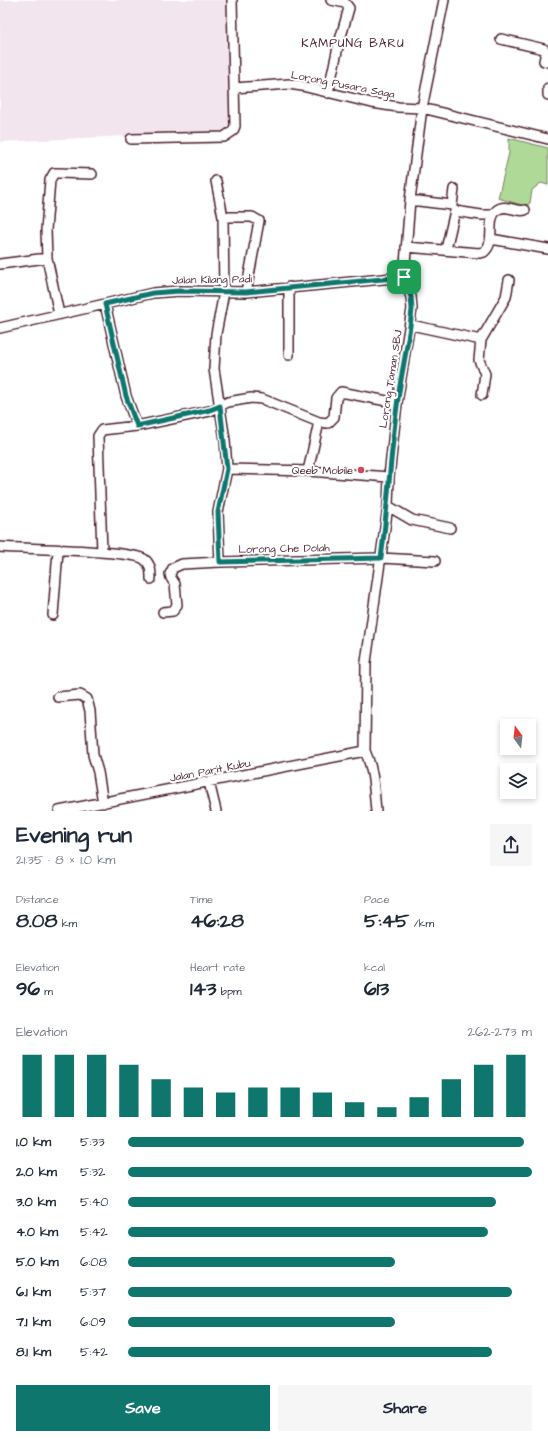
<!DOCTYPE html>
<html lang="en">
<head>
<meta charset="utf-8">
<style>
  :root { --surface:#fff; --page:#f6f6f7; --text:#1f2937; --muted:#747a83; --accent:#0f766e }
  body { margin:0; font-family:"Architects Daughter",sans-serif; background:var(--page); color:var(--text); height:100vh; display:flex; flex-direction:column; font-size:15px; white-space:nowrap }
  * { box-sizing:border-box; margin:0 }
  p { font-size:13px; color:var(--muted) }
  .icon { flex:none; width:22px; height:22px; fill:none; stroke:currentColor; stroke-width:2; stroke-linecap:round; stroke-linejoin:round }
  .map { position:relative; height:811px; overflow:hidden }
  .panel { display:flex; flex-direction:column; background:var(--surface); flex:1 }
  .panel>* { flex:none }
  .needle { width:26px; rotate:345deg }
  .fabs { position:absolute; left:500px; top:719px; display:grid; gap:8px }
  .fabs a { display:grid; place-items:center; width:36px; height:36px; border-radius:0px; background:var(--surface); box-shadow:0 2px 6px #0003; font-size:20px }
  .pin { position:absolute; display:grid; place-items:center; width:34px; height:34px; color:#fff; margin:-17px; border-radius:8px; box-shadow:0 2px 6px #0006 }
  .round { display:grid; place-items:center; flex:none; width:42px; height:42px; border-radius:0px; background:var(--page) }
  .head { display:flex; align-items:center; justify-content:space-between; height:68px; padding:0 16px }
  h1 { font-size:22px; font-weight:800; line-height:30px }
  .metrics { display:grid; grid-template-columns:repeat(3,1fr); gap:6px; height:68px; padding:4px 16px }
  .metrics div { display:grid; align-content:center }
  .metrics b { font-size:20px; font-weight:800 }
  .metrics small { font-size:11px; font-weight:400 }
  .metrics p { font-size:11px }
  .chart { height:112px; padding:8px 16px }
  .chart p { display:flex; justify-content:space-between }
  .chart svg { width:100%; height:72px; margin-top:4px; stroke:var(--accent); stroke-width:6 }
  .primary-button { display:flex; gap:8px; margin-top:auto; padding:8px 16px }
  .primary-button a { flex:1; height:46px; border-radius:0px; background:var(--accent); color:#fff; font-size:16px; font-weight:800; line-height:46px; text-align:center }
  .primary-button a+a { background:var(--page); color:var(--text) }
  ul { padding:0 16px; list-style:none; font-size:13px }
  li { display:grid; grid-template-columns:64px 48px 1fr; align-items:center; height:30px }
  li i { height:10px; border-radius:5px; background:var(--accent) }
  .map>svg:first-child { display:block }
  .built { fill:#f3e5ee }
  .green { fill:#afd997; stroke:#7c7c61 }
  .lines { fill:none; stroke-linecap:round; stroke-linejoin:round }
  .minor-casing { stroke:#4a1f2b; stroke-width:12 }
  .minor { stroke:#fff; stroke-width:9 }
  .route-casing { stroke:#fff; stroke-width:8 }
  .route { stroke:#0f766e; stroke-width:5 }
  .poi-dot { fill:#d1495b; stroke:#fff; stroke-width:1.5 }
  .labels { text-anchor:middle; stroke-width:4; stroke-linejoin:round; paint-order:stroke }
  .street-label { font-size:11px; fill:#4a1f2b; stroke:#fff }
  .poi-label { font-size:11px; fill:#4a1f2b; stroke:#fff; text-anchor:end }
  .neighbourhood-label { font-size:12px; letter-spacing:1px; fill:#4a1f2b; stroke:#fff }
</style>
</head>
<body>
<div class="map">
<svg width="548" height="811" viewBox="0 0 548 811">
  <rect width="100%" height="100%" fill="#fff"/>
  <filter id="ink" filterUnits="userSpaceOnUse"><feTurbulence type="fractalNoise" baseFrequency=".025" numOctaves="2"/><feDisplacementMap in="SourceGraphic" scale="8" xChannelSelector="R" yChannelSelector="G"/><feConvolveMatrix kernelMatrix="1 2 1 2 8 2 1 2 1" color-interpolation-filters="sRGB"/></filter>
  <g filter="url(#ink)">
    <path class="built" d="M0,0H227L233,131L0,142Z"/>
    <path class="green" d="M509,138L548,148V185L541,183L532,190L530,203L525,206L498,198L509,153Z"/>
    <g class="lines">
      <g class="minor-casing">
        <path id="minor" d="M501,39L544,49L546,52L544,61L548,62
          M234,88L289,84L302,86L372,103L398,107L422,108L548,139
          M548,88V95
          M328,93L338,47L349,8L345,3L331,0
          M131,139L224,137L233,131L235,126L232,0
          M216,181L223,217L224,292L216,334L214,369L225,440L227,469L308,471L389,477
          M410,200L452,205L454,189
          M223,217H252L259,221L246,292
          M491,239L548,249
          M406,247L479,253L484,252C497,241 485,220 497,210C506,203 516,213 525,210
          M446,249L455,211L481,215H493
          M0,264L47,258
          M105,304L126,396L137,426
          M59,314L47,258L46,230L50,180L54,173H58L92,174
          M411,325L481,340
          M0,328L153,293L179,291L246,292L404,277
          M289,355V287
          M482,395L485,374L479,360L481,340L506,297L509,280
          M308,471L319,422
          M388,506L412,520L450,528
          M0,547C24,549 131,550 144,559C151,564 151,572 151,579
          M102,552L98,436L102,430L137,426L210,411L228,402L251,398L262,399L319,422L328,423L334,417L336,398L341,392L397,403
          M220,562L218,512L227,469
          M163,612L173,611L177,605L175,584L171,578L170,574L173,568L182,564L220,562L381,558L435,561
          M53,615L58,551
          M58,697L80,695L87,699L90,711L93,755L98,772L103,803
          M209,782L216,811
          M59,811L365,751
          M376,811C374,791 374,770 365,751L366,662L388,506L389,477L397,403L412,309L411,297L404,277L410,200L422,108L444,0"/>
      </g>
      <use href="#minor" class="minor"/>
    </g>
  </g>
  <g class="lines" filter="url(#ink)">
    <g class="route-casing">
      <path id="route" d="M404,277L411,297L412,309C409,342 401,373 397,406C390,457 388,508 381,558L220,562L218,512L227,469L220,406L210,410L137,426L126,396L105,304L153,293L179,291L246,292Z"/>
    </g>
    <use href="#route" class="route"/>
  </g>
  <circle class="poi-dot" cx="361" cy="470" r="4"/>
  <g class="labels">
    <g class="street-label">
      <text transform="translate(343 84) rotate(11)" y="4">Lorong Pusara Saga</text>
      <text transform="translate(212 279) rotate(-1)" y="4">Jalan Kilang Padi</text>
      <text transform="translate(390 379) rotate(-81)" y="4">Lorong Taman SBJ</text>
      <text transform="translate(284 548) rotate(-1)" y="4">Lorong Che Dolah</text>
      <text transform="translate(210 770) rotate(-11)" y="4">Jalan Parit Kubu</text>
    </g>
    <g class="poi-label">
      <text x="353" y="474">Qeeb Mobile</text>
    </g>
    <g class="neighbourhood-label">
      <text x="353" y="47">KAMPUNG BARU</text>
    </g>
  </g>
</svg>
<div class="fabs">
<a><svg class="needle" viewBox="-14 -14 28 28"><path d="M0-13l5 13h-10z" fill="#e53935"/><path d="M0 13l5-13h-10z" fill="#747a83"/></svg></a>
<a><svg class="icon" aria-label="layers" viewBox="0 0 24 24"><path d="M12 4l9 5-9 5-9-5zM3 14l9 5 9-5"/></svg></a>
</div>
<div class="pin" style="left:404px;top:277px;background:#1e9e55"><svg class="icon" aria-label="arrive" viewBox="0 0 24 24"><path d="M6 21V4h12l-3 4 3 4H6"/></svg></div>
</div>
<section class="panel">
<div class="head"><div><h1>Evening run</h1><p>21:35 · 8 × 1.0 km</p></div><a class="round"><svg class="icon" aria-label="share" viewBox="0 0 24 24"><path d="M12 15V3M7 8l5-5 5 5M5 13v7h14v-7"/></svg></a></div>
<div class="metrics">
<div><p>Distance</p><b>8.08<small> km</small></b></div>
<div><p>Time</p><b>46:28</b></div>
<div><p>Pace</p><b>5:45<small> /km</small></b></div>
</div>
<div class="metrics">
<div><p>Elevation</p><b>96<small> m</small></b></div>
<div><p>Heart rate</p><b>143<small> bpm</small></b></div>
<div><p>kcal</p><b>613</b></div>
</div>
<div class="chart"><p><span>Elevation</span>262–273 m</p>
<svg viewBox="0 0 160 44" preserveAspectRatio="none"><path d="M5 44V6M15 44V6M25 44V6M35 44V12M45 44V21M55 44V26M65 44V29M75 44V26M85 44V26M95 44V29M105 44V35M115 44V38M125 44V32M135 44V21M145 44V12M155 44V6"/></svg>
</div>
<ul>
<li><b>1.0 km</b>5:33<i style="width:98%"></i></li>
<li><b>2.0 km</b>5:32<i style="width:100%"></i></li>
<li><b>3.0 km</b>5:40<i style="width:91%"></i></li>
<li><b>4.0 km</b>5:42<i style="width:89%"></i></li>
<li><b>5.0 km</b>6:08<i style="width:66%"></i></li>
<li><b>6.1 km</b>5:37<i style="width:95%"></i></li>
<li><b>7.1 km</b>6:09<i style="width:66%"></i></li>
<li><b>8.1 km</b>5:42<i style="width:90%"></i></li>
</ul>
<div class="primary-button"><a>Save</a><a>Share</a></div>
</section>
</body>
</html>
